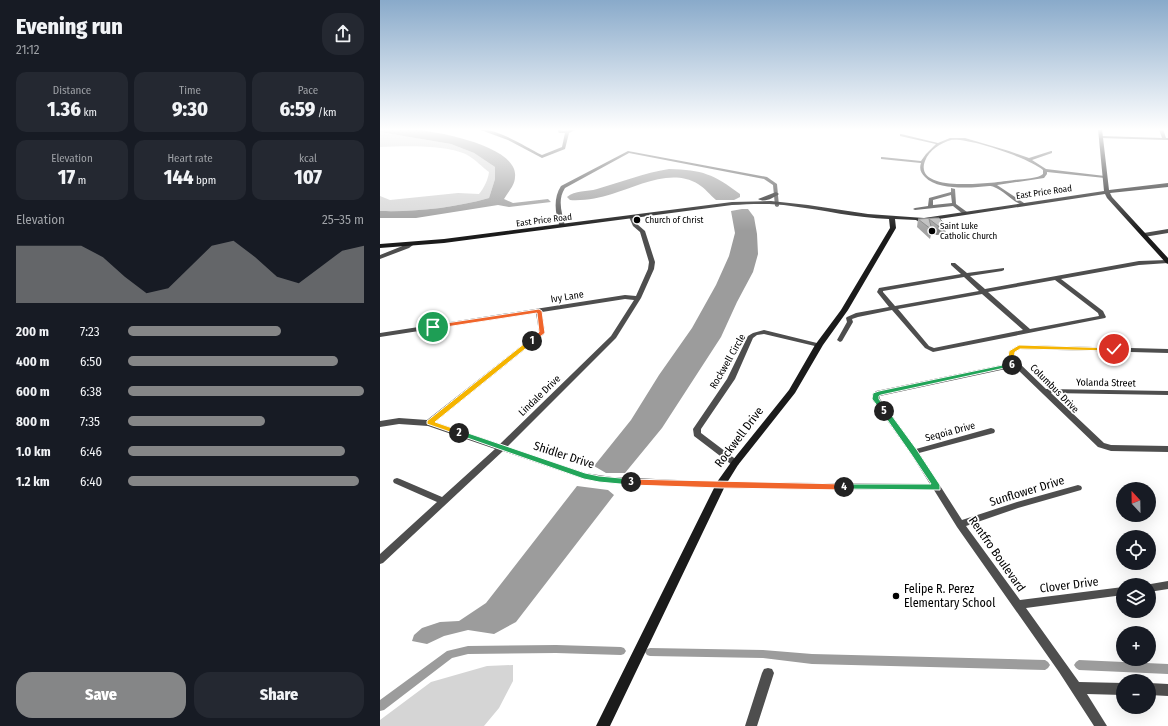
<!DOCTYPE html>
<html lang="en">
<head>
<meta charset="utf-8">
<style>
  :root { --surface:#171b24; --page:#242831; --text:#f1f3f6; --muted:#9ea1a6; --accent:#858687 }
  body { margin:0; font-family:"Fira Sans Condensed",sans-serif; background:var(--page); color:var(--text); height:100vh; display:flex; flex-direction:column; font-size:15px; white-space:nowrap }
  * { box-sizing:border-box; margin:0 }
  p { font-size:13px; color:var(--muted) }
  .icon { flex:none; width:22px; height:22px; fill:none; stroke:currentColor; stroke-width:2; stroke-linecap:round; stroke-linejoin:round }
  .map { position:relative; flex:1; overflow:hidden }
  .panel { display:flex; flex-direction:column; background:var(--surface); width:380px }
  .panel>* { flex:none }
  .needle { width:26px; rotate:338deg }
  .buttons { position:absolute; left:736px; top:482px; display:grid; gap:8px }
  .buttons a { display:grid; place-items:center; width:40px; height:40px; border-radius:50%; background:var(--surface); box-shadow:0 4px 16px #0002; font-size:20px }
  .pin { position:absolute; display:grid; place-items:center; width:34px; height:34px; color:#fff; margin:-17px; border:2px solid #fff; border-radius:50%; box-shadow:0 1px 4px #0007 }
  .km { position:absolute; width:20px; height:20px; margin:-10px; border-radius:50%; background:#222; color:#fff; font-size:11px; line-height:20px; text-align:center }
  .round { display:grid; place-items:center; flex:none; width:42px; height:42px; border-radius:16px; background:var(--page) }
  .head { display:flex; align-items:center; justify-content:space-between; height:68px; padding:0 16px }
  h1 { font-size:22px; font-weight:800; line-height:30px }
  .stats { display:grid; grid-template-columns:repeat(3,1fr); gap:6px; height:68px; padding:4px 16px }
  .stats div { display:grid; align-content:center; border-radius:10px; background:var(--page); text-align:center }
  .stats b { font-size:20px; font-weight:800 }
  .stats small { font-size:11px; font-weight:400 }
  .stats p { font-size:11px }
  .chart { height:112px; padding:8px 16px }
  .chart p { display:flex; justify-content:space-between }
  .chart svg { width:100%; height:72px; margin-top:4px; fill:var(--accent); opacity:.7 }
  .cta { display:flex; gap:8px; margin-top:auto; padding:8px 16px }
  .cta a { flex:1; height:46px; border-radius:16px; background:var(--accent); color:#fff; font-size:16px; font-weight:800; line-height:46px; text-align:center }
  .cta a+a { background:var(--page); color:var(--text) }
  ul { padding:0 16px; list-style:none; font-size:13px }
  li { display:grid; grid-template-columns:64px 48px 1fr; align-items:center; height:30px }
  li i { height:10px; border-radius:5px; background:var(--accent) }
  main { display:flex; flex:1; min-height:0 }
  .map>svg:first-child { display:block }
  .green { fill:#d5d5d5 }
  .water { fill:#9c9c9c }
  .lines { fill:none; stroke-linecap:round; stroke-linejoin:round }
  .canal { fill:#9c9c9c; fill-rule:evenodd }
  .street { fill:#4e4e4e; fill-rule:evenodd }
  .secondary { fill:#1b1b1b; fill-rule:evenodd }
  .wall { fill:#a3a3a3 }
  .shaded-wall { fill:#858585 }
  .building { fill:#bebebe; stroke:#858585 }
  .split-1 { fill:#f0652b; stroke:#fff }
  .split-2 { fill:#f5b400; stroke:#fff }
  .split-3 { fill:#22a559; stroke:#fff }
  .split-4 { fill:#f0652b; stroke:#fff }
  .split-5 { fill:#22a559; stroke:#fff }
  .split-6 { fill:#22a559; stroke:#fff }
  .split-7 { fill:#f5b400; stroke:#fff }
  .poi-dot { fill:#000; stroke:#fff; stroke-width:1.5 }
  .labels { text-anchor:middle; stroke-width:3.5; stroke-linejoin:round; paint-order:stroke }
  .far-street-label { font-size:9px; fill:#000; stroke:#fff }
  .far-poi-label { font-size:9px; fill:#000; stroke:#fff; text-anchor:start }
  .street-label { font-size:10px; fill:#000; stroke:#fff }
  .near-street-label { font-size:12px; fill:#000; stroke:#fff }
  .near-poi-label { font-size:12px; fill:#000; stroke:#fff; text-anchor:start }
</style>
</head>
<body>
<main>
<section class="panel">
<div class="head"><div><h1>Evening run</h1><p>21:12</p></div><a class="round"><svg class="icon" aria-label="share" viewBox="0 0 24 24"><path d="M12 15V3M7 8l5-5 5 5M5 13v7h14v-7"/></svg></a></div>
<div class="stats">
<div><p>Distance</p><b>1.36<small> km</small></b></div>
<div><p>Time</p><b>9:30</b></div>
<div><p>Pace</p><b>6:59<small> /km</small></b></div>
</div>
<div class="stats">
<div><p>Elevation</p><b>17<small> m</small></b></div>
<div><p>Heart rate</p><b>144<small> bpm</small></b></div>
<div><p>kcal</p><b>107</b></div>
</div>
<div class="chart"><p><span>Elevation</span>25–35 m</p>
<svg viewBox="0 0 160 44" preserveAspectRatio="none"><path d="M0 44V9L10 9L20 9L30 9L40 16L50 28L60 38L70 35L80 22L90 9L100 6L110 16L120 28L130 32L140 22L150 12L160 9V44z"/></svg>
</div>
<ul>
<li><b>200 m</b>7:23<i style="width:65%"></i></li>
<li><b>400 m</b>6:50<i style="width:89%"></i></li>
<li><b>600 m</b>6:38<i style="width:100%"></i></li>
<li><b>800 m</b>7:35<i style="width:58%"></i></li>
<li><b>1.0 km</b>6:46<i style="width:92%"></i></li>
<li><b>1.2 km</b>6:40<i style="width:98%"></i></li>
</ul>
<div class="cta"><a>Save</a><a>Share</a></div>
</section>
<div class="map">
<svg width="788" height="726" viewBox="0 0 788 726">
  <rect width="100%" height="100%" fill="#fff"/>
  <path class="green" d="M0,132L71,144L94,153L115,167V179L109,198C73,208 37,212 0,211V196L10,200L78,193L99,194C104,188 108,180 109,172C102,167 96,160 89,156C70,144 23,146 0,147Z
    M133,665V681L119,708L104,726H0V720L51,682L107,666Z"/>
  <path class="water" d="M0,129C9,129 19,129 28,129C51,130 139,145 135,177C135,185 128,192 124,199L133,203L168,199L171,202L129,207L118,205L36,218H0V211C37,212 73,208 109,198L115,179V167L94,153L71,144L0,132Z
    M289,169C323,170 333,174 360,194V197L354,200H336C330,195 325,188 318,184C291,168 259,186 232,194C219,198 204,201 190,200L187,197C195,190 207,192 217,189C241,182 264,173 289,169Z
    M362,209H368L374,217L377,234L378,254L373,272L357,302L341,337L282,428L245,473H226L214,466L251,420L279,375L312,328L336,285L349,256L355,233L351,211Z
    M197,486L228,490L234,495L136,622L114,634L88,630L64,636L47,644L32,641L34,635L42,628L60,622L79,621L106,603Z"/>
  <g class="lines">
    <path class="canal" d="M176,645L241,647L244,648L246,651L244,654L241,655L176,653L88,654L72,658L4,710L0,711V700L67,651L88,646Z
      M270,648L383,650L432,654L665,660L668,662L670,665L668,668L665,670L432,664L383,658L270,656L267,655L265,652L267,649Z
      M699,660L788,664V674L699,670L696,668L694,665L696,662Z"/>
    <path class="street" d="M98,129C119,129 144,146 162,155L182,147L185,133H179L177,129H181L182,131L197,129L189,133L185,149L162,158L128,140Z
      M779,129H783L786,138H788V140L721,138L719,137L721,136L782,138Z
      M521,134L558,143L570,138H585L629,151L649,158L671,151H672V153L652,160L666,169L725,176L727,177L725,178L667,172V174L664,178L617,185L644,203V205H642C632,201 624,191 614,187C610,185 603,187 598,187C584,188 556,189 545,177C541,173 539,169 541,163L501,159V157H502L541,161L546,154L556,144L520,136V134ZM571,140C591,138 648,158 663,170V174C658,179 641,179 634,180C619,182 532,195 545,161C549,150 561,143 571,140Z
      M248,151L387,177L397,184L399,206L397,207L395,206L393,185L384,179L249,153L185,188C177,200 182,213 185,226L180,227C175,214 173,198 181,186Z
      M571,188L575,189L576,204L587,212V214H583L573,206L535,210L533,209L535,208L548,206L549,198L571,192ZM571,195L572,203L553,205V200Z
      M249,216H253L257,224L265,231L275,262L274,269L261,298L236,338L127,447L205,473L232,477L341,482L550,484L531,454L492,399V395L496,391L631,363L628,359L629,351L639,345L788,349V353L640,349L635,352V359L666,389L788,391V395L671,393L724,443L731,445L788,446V452L731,451L718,447L635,367L500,396V399L536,449L611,428L614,429L615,431L614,433L539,453L582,520L637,502L698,485L701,486L702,488L701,490L638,508L586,526L640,600L743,587V595L646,608L699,682L743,683V695L707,694L727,726H714L679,672L577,527L554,490L341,488L232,483L204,479L123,451L3,563L0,564V554L57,502L14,483L13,481L14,479L17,478L20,479L62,497L115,449L48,426L19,424L0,427V421L19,418L47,420L159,332L156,313L0,337V333L245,295L256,296L268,269L269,262L260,232L253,226L249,217ZM245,299L254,300L231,336L120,444L55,422L164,334L165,333L162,312Z
      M788,229V233L764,237L761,235L764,233Z
      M30,243L33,245L29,248L0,259V255Z
      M759,261L787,260L788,261V263L759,265L681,279L723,311L726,317L725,318L553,352L545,348L512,310L478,317L472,319L473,322L462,341L460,342L457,340L467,322L466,318L467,317L476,313L509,307L497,292L499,288L581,274L571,265V263H575L587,273L624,268V270L622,271L590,276L605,289ZM584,277L599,291L515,306L503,292V291ZM675,280L718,313L719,316L650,329L608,292ZM602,294L643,330L554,348L549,346L518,309Z
      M384,330L441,344L442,345L439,347L384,334L377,335L373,338L355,379L321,429V433L358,461L359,463L358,465L355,466L352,465L314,436L313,429L347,379L368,336L373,333Z
      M788,581V589L769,592V585H765Z
      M388,668L392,669L394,673L377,726H365L382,673L384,669Z
      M769,683L788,684V696L769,695Z"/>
    <path class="secondary" d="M718,129H722L729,190L788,183V187L730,193L732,197L788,258V264L786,263L727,198L725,194L539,222L536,220L515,219L516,228L468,310L443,345L415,393L358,465L345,486L230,726H216L337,482L352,461L409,390L435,345L461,310L510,228L509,219C476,218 444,210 411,206C391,203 371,204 352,205L64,243L0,248V244L64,239L352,202L391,201L428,205L488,214L544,218L724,191Z
      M396,192L399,194C393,198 385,203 378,199Z"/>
  </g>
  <path class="wall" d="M559,218L566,225L565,234L556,235L552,231L550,239L537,227L538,219Z"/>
  <path class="shaded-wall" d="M566,225L565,234L556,235L558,226Z"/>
  <path class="building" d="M555,218H559L566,225L558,226L549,219L552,230L538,219Z"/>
  <linearGradient id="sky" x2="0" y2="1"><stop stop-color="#89aaca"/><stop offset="0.56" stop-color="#fff"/><stop offset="1" stop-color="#fff" stop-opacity="0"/></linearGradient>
  <rect width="788" height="231" fill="url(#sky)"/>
  <path class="split-1" d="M159,309L162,311L165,333L152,343L149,341L159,332L157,313L53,329L50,327L53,325Z"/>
  <path class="split-2" d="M150,339L155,341L55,422L81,431V434H76L47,424V421Z"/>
  <path class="split-3" d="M79,430L205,473L219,476L251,479L255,482L251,485L219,482L204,479L76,434L75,433Z"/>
  <path class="split-4" d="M248,479L464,484L469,487L464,490L341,488L251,485L248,484Z"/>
  <path class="split-5" d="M504,408L507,409L537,450L560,485V490L462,489L460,487L464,484H551L531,454L501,411Z"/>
  <path class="split-6" d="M632,363H634V366L501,395L499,396V399L508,411L504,413L502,412L492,399L493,393L499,391Z"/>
  <path class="split-7" d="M639,345L734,348L738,349L734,351L640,349L635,352L634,358L640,364L630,366V363H632L628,358L629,351Z"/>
  <g class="poi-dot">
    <circle cx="257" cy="220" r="4"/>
    <circle cx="552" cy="231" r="4"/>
    <circle cx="516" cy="596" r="4"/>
  </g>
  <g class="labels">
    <g class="far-street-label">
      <text transform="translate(664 192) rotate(-8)" y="3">East Price Road</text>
      <text transform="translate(164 220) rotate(-7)" y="3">East Price Road</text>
    </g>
    <g class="far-poi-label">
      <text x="265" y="223">Church of Christ</text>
      <text x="560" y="229">Saint Luke<tspan x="560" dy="10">Catholic Church</tspan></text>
    </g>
    <g class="street-label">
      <text transform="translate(187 296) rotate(-9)" y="4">Ivy Lane</text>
      <text transform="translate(347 361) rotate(-60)" y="4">Rockwell Circle</text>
      <text transform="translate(726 382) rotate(1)" y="4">Yolanda Street</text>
      <text transform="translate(675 388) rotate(45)" y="4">Columbus Drive</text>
      <text transform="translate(159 395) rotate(-44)" y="4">Lindale Drive</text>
      <text transform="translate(570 431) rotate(-15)" y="4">Seqoia Drive</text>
    </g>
    <g class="near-street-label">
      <text transform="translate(359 437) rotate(-53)" y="4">Rockwell Drive</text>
      <text transform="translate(184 455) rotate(18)" y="4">Shidler Drive</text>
      <text transform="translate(647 491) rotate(-17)" y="4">Sunflower Drive</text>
      <text transform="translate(617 554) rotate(55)" y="4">Rentfro Boulevard</text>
      <text transform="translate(689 585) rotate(-7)" y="4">Clover Drive</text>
    </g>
    <g class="near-poi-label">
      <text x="524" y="593">Felipe R. Perez<tspan x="524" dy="14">Elementary School</tspan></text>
    </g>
  </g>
</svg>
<div class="buttons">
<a><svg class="needle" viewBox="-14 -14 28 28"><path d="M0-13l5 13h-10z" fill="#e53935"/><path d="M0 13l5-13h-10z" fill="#9ea1a6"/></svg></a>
<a><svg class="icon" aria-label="locate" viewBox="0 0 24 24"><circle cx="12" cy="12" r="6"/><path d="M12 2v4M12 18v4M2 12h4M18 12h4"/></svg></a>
<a><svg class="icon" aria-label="layers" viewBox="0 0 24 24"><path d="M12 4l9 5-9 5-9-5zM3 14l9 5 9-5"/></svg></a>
<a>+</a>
<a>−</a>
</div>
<div class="pin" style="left:53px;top:327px;background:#1e9e55"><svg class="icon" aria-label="arrive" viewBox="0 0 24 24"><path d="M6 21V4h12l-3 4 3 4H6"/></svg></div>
<div class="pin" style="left:734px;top:349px;background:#d93025"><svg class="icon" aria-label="check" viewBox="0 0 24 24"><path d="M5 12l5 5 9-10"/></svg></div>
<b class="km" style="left:152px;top:341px">1</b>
<b class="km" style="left:79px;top:433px">2</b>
<b class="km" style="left:251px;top:482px">3</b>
<b class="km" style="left:464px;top:487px">4</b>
<b class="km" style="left:504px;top:411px">5</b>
<b class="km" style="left:632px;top:365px">6</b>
</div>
</main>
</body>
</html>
